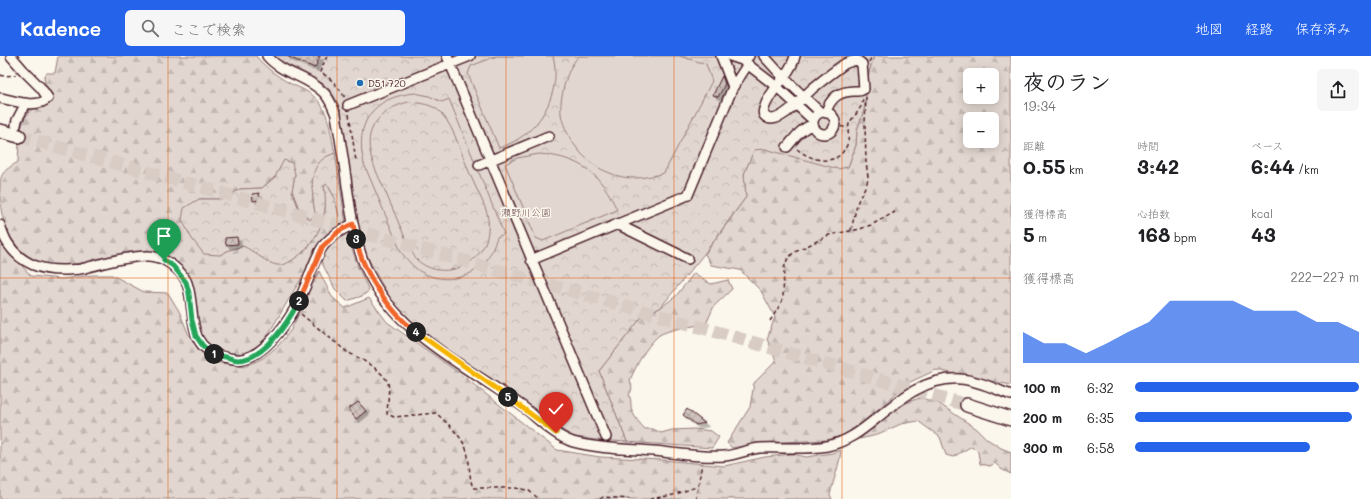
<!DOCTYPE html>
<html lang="ja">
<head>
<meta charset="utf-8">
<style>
  :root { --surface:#fff; --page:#f6f6f6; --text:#202124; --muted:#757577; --accent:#2563eb }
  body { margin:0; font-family:Mali,"Klee One",sans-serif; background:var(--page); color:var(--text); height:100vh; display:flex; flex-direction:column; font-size:15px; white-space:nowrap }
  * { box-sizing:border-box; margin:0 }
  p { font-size:13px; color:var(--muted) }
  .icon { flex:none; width:22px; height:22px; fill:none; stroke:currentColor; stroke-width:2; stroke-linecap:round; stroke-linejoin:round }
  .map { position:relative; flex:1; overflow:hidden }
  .details { display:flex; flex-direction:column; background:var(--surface); width:360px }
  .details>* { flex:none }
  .tools { position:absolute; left:963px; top:12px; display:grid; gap:8px }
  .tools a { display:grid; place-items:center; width:36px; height:36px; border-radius:6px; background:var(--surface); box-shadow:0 2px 10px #0003; font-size:20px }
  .pin { position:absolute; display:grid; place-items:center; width:34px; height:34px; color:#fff; margin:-41px -17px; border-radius:50% 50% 50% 0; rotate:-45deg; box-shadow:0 0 4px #0007 }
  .pin .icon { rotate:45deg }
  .km { position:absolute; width:20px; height:20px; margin:-10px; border-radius:50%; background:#222; color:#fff; font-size:11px; line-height:20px; text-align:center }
  .round { display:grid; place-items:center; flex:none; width:42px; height:42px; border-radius:6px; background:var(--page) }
  .head { display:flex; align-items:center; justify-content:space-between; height:68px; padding:0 12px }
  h1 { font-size:22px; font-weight:700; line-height:30px }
  .stats { display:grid; grid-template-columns:repeat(3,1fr); gap:6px; height:68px; padding:4px 12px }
  .stats div { display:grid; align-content:center }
  .stats b { font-size:20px; font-weight:700 }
  .stats small { font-size:11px; font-weight:400 }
  .stats p { font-size:11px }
  .chart { height:112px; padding:8px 12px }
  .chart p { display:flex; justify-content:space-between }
  .chart svg { width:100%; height:72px; margin-top:4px; fill:var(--accent); opacity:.7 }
  ul { padding:0 12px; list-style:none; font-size:13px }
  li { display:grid; grid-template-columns:64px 48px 1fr; align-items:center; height:30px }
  li i { height:10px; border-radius:5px; background:var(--accent) }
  header { display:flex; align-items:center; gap:24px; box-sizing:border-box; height:56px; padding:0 20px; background:var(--accent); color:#fff }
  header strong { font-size:19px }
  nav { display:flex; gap:22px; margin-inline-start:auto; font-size:14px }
  .search { width:280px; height:36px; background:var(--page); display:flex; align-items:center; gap:10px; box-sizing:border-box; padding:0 14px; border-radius:6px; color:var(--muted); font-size:15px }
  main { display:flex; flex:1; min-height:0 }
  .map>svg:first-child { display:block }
  .forest { fill:url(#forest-firs); stroke:#967b7e; fill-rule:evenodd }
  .park { fill:url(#park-crowns); stroke:#967b7e }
  .pitch { fill:#e2d7d0; stroke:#967b7e; fill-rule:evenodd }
  .building { fill:url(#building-cross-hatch); stroke:#4a1f2b; filter:url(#shadow) }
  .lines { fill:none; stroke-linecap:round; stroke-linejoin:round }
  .highway-tunnel { stroke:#d8ccc5; stroke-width:13; stroke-dasharray:13 6; stroke-linecap:butt }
  .minor-casing { stroke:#4a1f2b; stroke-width:12 }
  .highway-casing { stroke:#4a1f2b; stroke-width:16 }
  .path { stroke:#4a1f2b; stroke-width:1.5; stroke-dasharray:4 3; stroke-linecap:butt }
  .minor { stroke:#fbf7ec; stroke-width:9 }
  .highway { stroke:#fbf7ec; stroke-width:13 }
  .split-1-casing { stroke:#fff; stroke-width:8 }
  .split-2-casing { stroke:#fff; stroke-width:8 }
  .split-3-casing { stroke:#fff; stroke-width:8 }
  .split-4-casing { stroke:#fff; stroke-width:8 }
  .split-5-casing { stroke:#fff; stroke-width:8 }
  .split-6-casing { stroke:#fff; stroke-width:8 }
  .split-1 { stroke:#22a559; stroke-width:5 }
  .split-2 { stroke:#22a559; stroke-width:5 }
  .split-3 { stroke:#f0652b; stroke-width:5 }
  .split-4 { stroke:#f0652b; stroke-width:5 }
  .split-5 { stroke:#f5b400; stroke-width:5 }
  .split-6 { stroke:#f5b400; stroke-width:5 }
  .grid { fill:none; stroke:#e8590c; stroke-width:1; stroke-opacity:0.55 }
  .poi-dot { fill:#1f6fb2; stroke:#fbf7ec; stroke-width:1.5 }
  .labels { text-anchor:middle; stroke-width:3; stroke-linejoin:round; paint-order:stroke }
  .poi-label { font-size:10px; fill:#4a1f2b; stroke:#fbf7ec; text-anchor:start }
  .park-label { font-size:10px; fill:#704d54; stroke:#fbf7ec }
</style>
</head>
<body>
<header>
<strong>Kadence</strong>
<div class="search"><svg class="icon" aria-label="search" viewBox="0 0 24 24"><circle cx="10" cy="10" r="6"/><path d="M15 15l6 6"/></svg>ここで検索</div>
<nav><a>地図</a><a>経路</a><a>保存済み</a></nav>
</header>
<main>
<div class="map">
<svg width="1011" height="443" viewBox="0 0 1011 443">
  <defs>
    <pattern id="forest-firs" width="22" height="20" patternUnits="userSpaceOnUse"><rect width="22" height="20" fill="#e2d7d0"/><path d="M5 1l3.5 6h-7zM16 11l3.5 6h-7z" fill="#c3b8b3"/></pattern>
    <pattern id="park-crowns" width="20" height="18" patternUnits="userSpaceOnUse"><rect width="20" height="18" fill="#e2d7d0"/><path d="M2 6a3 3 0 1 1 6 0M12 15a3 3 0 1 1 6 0" fill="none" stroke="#c3b8b3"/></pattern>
    <pattern id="building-cross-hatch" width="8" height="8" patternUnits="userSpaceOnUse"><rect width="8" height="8" fill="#cfc2bc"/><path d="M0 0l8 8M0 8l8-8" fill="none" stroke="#b3a6a2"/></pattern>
    <filter id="shadow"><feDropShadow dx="3.5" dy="3.5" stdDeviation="0" flood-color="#0004"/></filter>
  </defs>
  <rect width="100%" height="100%" fill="#fbf7ec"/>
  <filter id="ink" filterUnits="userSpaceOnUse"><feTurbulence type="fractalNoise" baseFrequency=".025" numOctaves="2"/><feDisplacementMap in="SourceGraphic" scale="8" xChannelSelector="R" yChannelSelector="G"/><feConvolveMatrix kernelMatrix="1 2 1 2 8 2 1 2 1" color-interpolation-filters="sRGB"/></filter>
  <g filter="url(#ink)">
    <path class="forest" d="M58,0H256C264,10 273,17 284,24C297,32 309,33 320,47C330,61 331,81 335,97L323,103L312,131L315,158L310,164L300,156L292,135L295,118L275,121L262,132L240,133L224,143H199L220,199L229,194L243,190L253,194L270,207L309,191L321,170L325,152L324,130L327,128L335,142L340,165L321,189L266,282C254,293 241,303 224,296C217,293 209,289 204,283C196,273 192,246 189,234C189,229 188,223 186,219C183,210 172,204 164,200C147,194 136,196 119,200C102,203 68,211 51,209C38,207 25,199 17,190C5,175 0,158 0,139C0,118 0,117 18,106C19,90 18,69 29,56C34,50 45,48 53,46L45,27L44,20L47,17H55Z
      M874,0H1011V329L936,314L908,327L862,367L844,379L827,384L758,387L732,392L727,387L750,351L754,327L776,305L767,283L775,261L761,235L740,214L711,209L705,198L746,141L744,118L754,93H765L848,111L856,89L857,74L864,54L869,16ZM970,19H992V41H970ZM970,63H992V85H970Z
      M0,183L2,187L31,220L61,223L93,219H112L144,236L168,237L179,255L188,277L199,294L219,307L246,310L263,302L278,290L291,274L319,215L332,241L345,252L369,242L387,266L459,317L557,394L600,401L663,404L724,410L765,401L792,398L807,401L832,397L841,394C840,407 833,425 830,439L832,443H0Z
      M694,217L711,228L728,224L732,233L714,250L706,268C695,270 667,273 658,280C645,292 637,308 630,324C632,330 633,333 629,339C632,345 630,349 632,355C635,362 640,368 645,373H653L661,377L672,374L695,373L711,375L719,381L712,392L627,386L599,315L644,258L660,252L676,240Z
      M921,342L938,347L977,373L987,383L1001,392L1011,396V418L1001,413L995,407L990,410L980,408L978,396L972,390L953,401L946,399L940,381L918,365L901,368L873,380L859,383C878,368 896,347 921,342Z"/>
    <path class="park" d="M273,0H874L869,16L864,54L857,74L856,89L848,111L838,113L765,93L754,94L744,118L746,141L704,198L660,252L644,258L599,315L627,386L596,384L574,381L552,368L428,279L415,268L394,248L380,225L367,200L359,174L341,57C338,48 335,39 328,32C313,18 290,12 273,0Z
      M335,97L348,181L359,213L369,235L362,240L347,245L335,233L320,203L321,189L340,165L335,142L327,128L324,130C325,137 326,145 325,152C323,172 311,192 294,203C289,206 284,210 277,209C266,207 254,195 243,190L229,194L220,199L204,198L192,183L182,164L184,152L199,143H224L240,133L262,132L275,121L284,104L292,107L295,118L292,135L300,156L310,164L315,158C313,141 307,115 323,103C326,100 331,99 335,97Z"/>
    <path class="pitch" d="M497,0H553C560,27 549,57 529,75C520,83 510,88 499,92L468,18L471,10Z
      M579,0H679L706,8L712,25L664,117C646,122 628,125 610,117C587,109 569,87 562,63C559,52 562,40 564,30C567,19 571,8 579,0Z
      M415,37L429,40L442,46L449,43L504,178L497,181C494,190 491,199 485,206C468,225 439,228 418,214C411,209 406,202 401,196L364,108C354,66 373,41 415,37ZM408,46C420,47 434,48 442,58C455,73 462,100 470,118C475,131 483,144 487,157C488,162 489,170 488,175C485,209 443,227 417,204C414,200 411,195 409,191C401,172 393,154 385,135C376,114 360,87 376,66C385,54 394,50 408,46Z
      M539,98C579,101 601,117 617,154L543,185L536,182L505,108L517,102Z"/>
    <path class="building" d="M286,0H320L315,12Z
      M722,20L725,28L718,41L713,39Z
      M259,137L260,144L253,145L252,138Z
      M237,181L238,188L226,189L225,182Z
      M358,346L366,355L356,363L348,353Z
      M687,353L697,361L705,367L696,369L683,359Z"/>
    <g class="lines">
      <path class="highway-tunnel" d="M19,80L710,274L967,349"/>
      <g class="minor-casing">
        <path id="minor" d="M267,0C282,18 308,20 324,37C330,43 333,51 336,59C340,82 344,106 347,130C351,158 355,186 366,212C395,278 467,310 522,350C538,362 554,380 573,386C599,393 627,393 653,395C676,397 701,402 725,400C736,399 748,393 760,392C782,391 805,394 827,390C847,386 861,375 877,362C901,342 927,321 960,323C977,324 995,333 1011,339
          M447,0L606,381
          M730,0L742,4L749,0
          M764,0L783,21L820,56
          M795,0C791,19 769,34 764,53C763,56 763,59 766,61C778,71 805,39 813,32C823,24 833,16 843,9C847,6 852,5 857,4L862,8L864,33C860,36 859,35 855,35C840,35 830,41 826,57
          M742,4L777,31L813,64
          M733,31L748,8
          M0,42C13,44 37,54 48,42L41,32L24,15L11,0
          M348,49L470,0
          M813 67a11 11 0 1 1 22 0a11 11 0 1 1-22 0Z
          M16,69L17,64L26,47
          M787,91C794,83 802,71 813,69
          M479,109L549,80
          M617,168L688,203
          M0,169C2,175 4,181 7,186C20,208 43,215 66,214C71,213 77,214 81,213C97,209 112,204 128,202C141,200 152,198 164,204C172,208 184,218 187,227C197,256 184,292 224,301C234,303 242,305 251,300C273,290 296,255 304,233C310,220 315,200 324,189C332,179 342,174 353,168
          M531,204L688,139L733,31L721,0"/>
      </g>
      <g class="highway-casing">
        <path id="highway" d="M0,75L19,80
          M967,349L1011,363"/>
      </g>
      <path class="path" d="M327,0L320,16C332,23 339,31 345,42
        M869,6L872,0
        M0,19L4,20L16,19
        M349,58L356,105
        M834,69L848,72
        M797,93C812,105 837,112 847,89C850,82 847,75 849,68C852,62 857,58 860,52C862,50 862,46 863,43
        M851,174L858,145L867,127L868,121L866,106L865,69L866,41
        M301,258L347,296C358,301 384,315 388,327C390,333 387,351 387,358L394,361L436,357C449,369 465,382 468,400C470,411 469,421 473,432H515L528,434L539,443
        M770,265L780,249L783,242L784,212L787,204L793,197L829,179L860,173L871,169L895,156
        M600,443L603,441L630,443
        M650,443L673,439L699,430
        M696,443L702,407"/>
      <use href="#minor" class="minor"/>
      <use href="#highway" class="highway"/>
    </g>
  </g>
  <g class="lines" filter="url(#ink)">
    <g class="split-1-casing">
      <path id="split-1" d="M164,204L173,210L186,226L189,237L192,264L196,280L203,290L214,298"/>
    </g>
    <g class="split-2-casing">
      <path id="split-2" d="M214,298C218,300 222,300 226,301C230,302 234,304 238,304C265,303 288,266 299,245"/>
    </g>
    <g class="split-3-casing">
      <path id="split-3" d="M299,245L323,190L339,175L353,168L356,183"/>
    </g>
    <g class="split-4-casing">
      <path id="split-4" d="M356,183C363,217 389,255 416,276"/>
    </g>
    <g class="split-5-casing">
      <path id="split-5" d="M416,276L508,341"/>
    </g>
    <g class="split-6-casing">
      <path id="split-6" d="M508,341L556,377"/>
    </g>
    <use href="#split-1" class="split-1"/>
    <use href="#split-2" class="split-2"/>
    <use href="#split-3" class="split-3"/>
    <use href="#split-4" class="split-4"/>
    <use href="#split-5" class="split-5"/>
    <use href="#split-6" class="split-6"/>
  </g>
  <path class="grid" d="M168,0V443M337,0V443M506,0V443M674,0V443M842,0V443M0,222H1011"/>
  <circle class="poi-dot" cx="360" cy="27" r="4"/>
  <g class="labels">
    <g class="poi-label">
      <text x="368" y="31">D51 720</text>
    </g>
    <g class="park-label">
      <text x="526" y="160">瀬野川公園</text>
    </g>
  </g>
</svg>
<div class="tools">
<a>+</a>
<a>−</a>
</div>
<div class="pin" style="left:164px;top:204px;background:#1e9e55"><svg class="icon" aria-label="arrive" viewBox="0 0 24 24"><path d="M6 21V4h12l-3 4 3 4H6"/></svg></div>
<div class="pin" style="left:556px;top:377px;background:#d93025"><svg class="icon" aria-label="check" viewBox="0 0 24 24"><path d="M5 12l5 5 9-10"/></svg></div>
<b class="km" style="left:214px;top:298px">1</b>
<b class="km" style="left:299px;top:245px">2</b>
<b class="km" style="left:356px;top:183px">3</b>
<b class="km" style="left:416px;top:276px">4</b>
<b class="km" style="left:508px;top:341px">5</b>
</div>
<section class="details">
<div class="head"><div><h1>夜のラン</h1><p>19:34</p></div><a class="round"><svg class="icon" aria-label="share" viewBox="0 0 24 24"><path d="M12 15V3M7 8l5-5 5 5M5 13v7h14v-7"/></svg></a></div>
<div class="stats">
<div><p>距離</p><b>0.55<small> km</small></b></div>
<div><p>時間</p><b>3:42</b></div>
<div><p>ペース</p><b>6:44<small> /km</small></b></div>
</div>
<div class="stats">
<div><p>獲得標高</p><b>5<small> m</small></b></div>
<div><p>心拍数</p><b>168<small> bpm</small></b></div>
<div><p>kcal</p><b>43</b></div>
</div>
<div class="chart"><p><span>獲得標高</span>222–227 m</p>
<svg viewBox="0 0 160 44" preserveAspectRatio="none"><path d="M0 44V25L10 32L20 32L30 38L40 32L50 25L60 19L70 6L80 6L90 6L100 6L110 12L120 12L130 12L140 19L150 19L160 25V44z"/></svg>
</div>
<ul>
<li><b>100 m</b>6:32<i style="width:100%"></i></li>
<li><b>200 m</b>6:35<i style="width:97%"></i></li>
<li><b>300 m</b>6:58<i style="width:78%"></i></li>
</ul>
</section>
</main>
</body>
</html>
